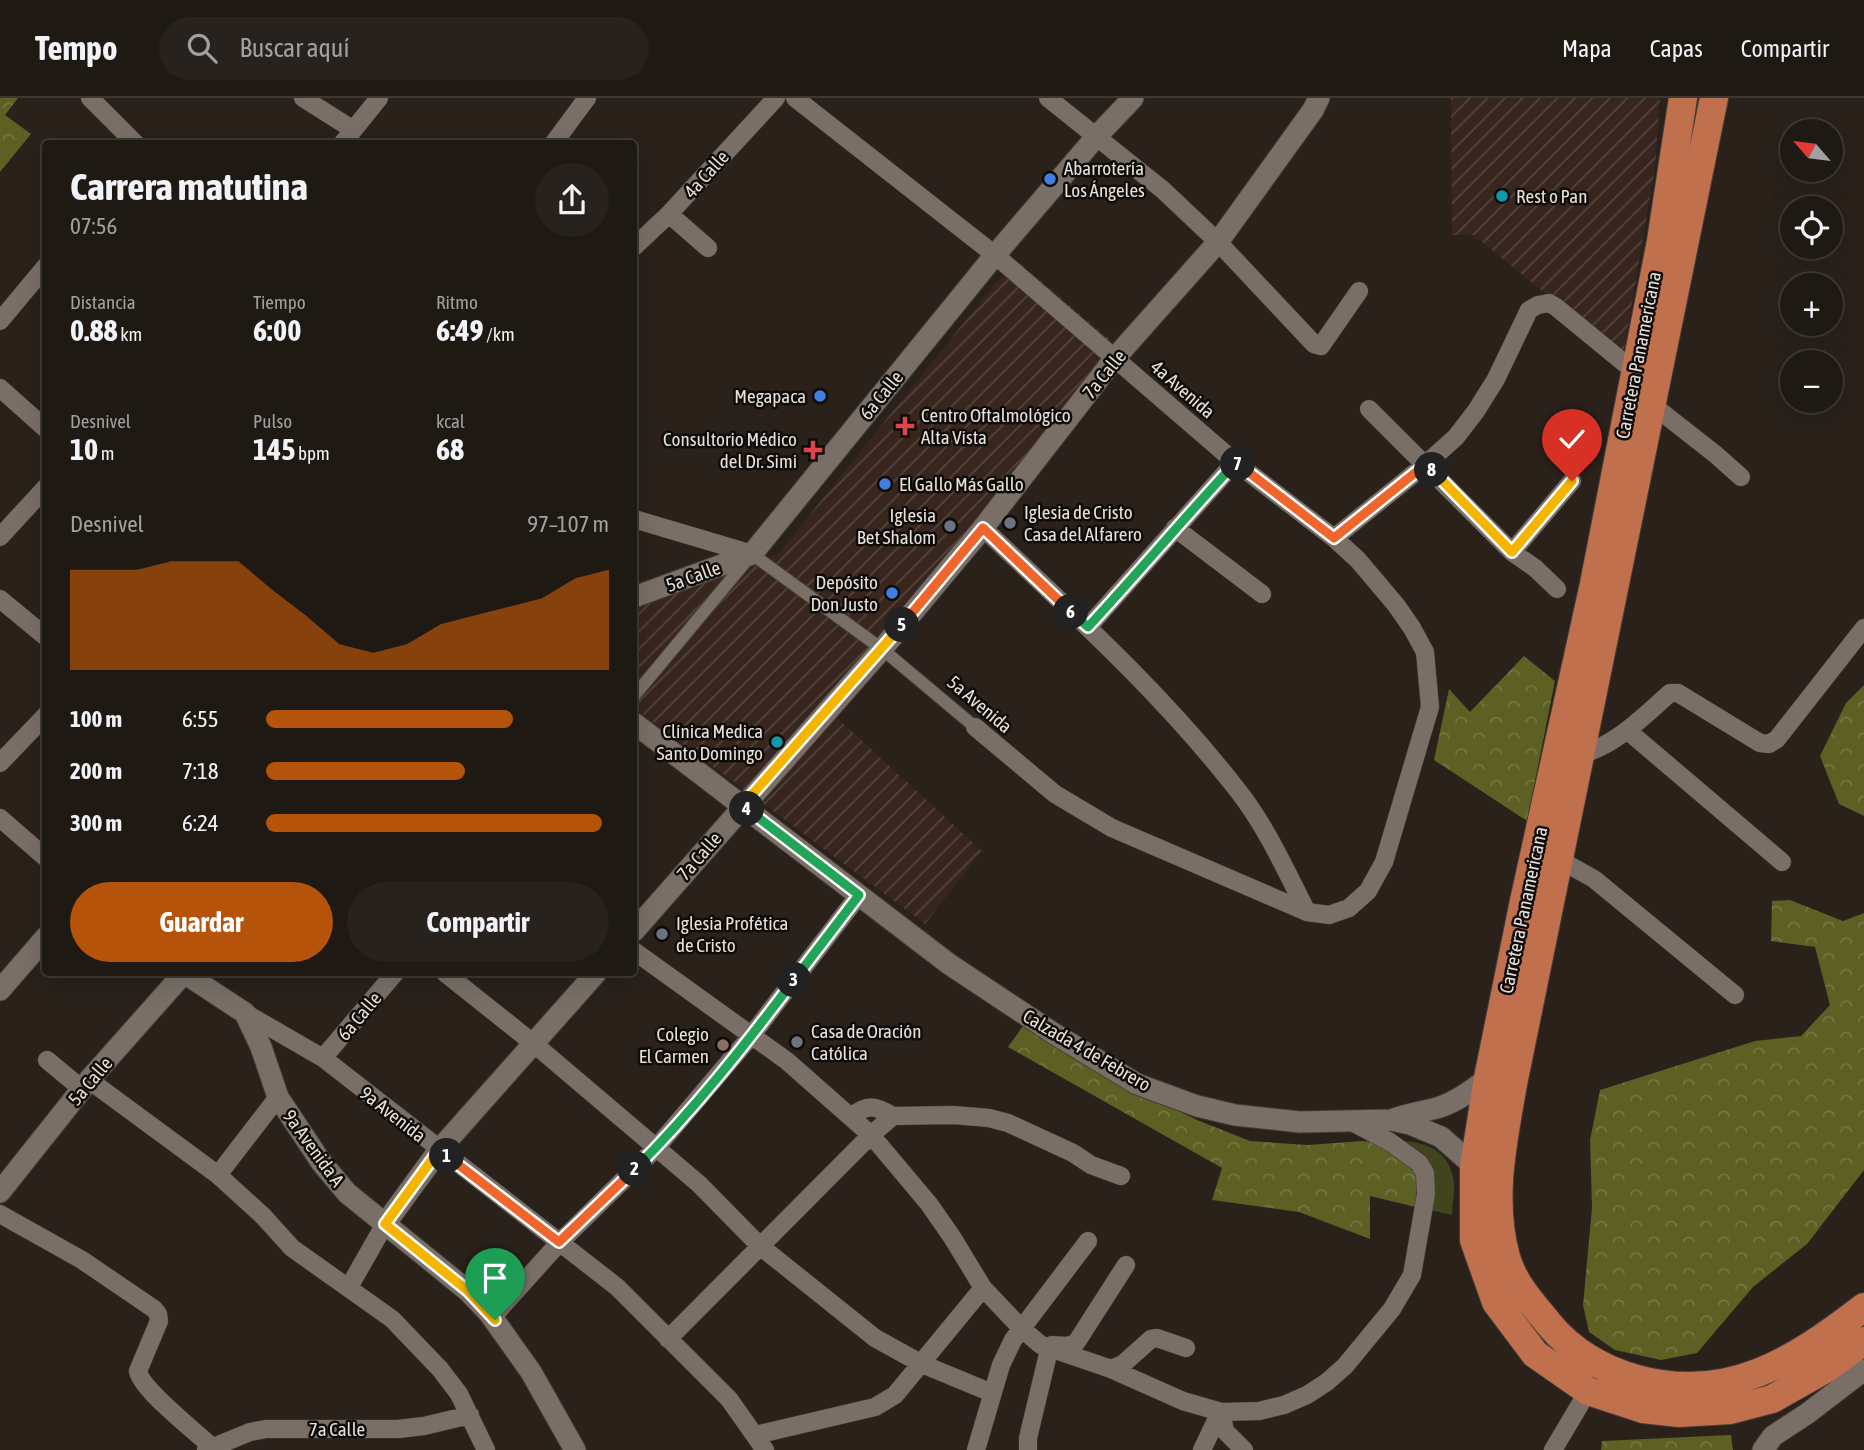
<!DOCTYPE html>
<html lang="es">
<head>
<meta charset="utf-8">
<style>
  :root { --surface:#1f1914; --page:#27221d; --text:#f1f3f6; --muted:#a1a0a0; --line:#3c3834; --accent:#b45309 }
  body { margin:0; font-family:"Asap Condensed",sans-serif; background:var(--page); color:var(--text); height:100vh; display:flex; flex-direction:column; font-size:26px; white-space:nowrap }
  * { box-sizing:border-box; margin:0 }
  p { font-size:23px; color:var(--muted) }
  .icon { flex:none; width:38px; height:38px; fill:none; stroke:currentColor; stroke-width:2; stroke-linecap:round; stroke-linejoin:round }
  .map { position:relative; flex:1; overflow:hidden }
  .drawer { position:absolute; left:42px; top:42px; width:595px; height:836px; display:flex; flex-direction:column; background:var(--surface); border-radius:7px; box-shadow:0 7px 28px #0002,0 0 0 2px var(--line) }
  .drawer>* { flex:none }
  .needle { width:46px; rotate:298deg }
  .fabs { position:absolute; left:1780px; top:21px; display:grid; gap:14px }
  .fabs a { display:grid; place-items:center; width:63px; height:63px; border-radius:50%; background:var(--surface); box-shadow:0 7px 28px #0002,0 0 0 2px var(--line); font-size:35px }
  .pin { position:absolute; display:grid; place-items:center; width:60px; height:60px; color:#fff; margin:-72px -30px; border-radius:50% 50% 50% 0; rotate:-45deg; box-shadow:0 0 7px #0007 }
  .pin .icon { rotate:45deg }
  .km { position:absolute; width:35px; height:35px; margin:-18px; border-radius:50%; background:#222; color:#fff; font-size:19px; line-height:35px; text-align:center }
  .round { display:grid; place-items:center; flex:none; width:74px; height:74px; border-radius:37px; background:var(--page) }
  .overview { display:flex; align-items:center; justify-content:space-between; height:119px; padding:0 28px }
  h1 { font-size:38px; font-weight:700; line-height:52px }
  .figures { display:grid; grid-template-columns:repeat(3,1fr); gap:10px; height:119px; padding:7px 28px }
  .figures div { display:grid; align-content:center }
  .figures b { font-size:30px; font-weight:700 }
  .figures small { font-size:19px; font-weight:400 }
  .figures p { font-size:19px }
  .chart { height:196px; padding:14px 28px }
  .chart p { display:flex; justify-content:space-between }
  .chart svg { width:100%; height:126px; margin-top:7px; fill:var(--accent); opacity:.7 }
  .action { display:flex; gap:14px; margin-top:auto; padding:14px 28px }
  .action a { flex:1; height:80px; border-radius:42px; background:var(--accent); color:#fff; font-size:28px; font-weight:700; line-height:80px; text-align:center }
  .action a+a { background:var(--page); color:var(--text) }
  ul { padding:0 28px; list-style:none; font-size:23px }
  li { display:grid; grid-template-columns:112px 84px 1fr; align-items:center; height:52px }
  li i { height:18px; border-radius:9px; background:var(--accent) }
  header { display:flex; align-items:center; gap:42px; box-sizing:border-box; height:98px; padding:0 35px; background:var(--surface); border-bottom:2px solid var(--line) }
  header strong { font-size:33px }
  nav { display:flex; gap:38px; margin-inline-start:auto; font-size:24px }
  .search { width:490px; height:63px; background:var(--page); display:flex; align-items:center; gap:18px; box-sizing:border-box; padding:0 24px; border-radius:38px; color:var(--muted); font-size:26px }
  .map>svg:first-child { display:block }
  .industrial { fill:url(#industrial-furrows) }
  .grass { fill:#42441e }
  .forest { fill:url(#forest-crowns) }
  .lines { fill:none; stroke-linecap:round; stroke-linejoin:round }
  .pedestrian-casing { stroke:#453e39; stroke-width:14 }
  .minor-casing { stroke:#453e39; stroke-width:19 }
  .tertiary-casing { stroke:#453e39; stroke-width:23 }
  .trunk-casing { stroke:#453e39; stroke-width:30 }
  .pedestrian { stroke:#796f67; stroke-width:12 }
  .minor { stroke:#796f67; stroke-width:18 }
  .tertiary { stroke:#796f67; stroke-width:21 }
  .trunk { stroke:#c0704c; stroke-width:28 }
  .split-1-casing { stroke:#fff; stroke-width:14 }
  .split-2-casing { stroke:#fff; stroke-width:14 }
  .split-3-casing { stroke:#fff; stroke-width:14 }
  .split-4-casing { stroke:#fff; stroke-width:14 }
  .split-5-casing { stroke:#fff; stroke-width:14 }
  .split-6-casing { stroke:#fff; stroke-width:14 }
  .split-7-casing { stroke:#fff; stroke-width:14 }
  .split-8-casing { stroke:#fff; stroke-width:14 }
  .split-9-casing { stroke:#fff; stroke-width:14 }
  .split-1 { stroke:#f5b400; stroke-width:9 }
  .split-2 { stroke:#f0652b; stroke-width:9 }
  .split-3 { stroke:#22a559; stroke-width:9 }
  .split-4 { stroke:#22a559; stroke-width:9 }
  .split-5 { stroke:#f5b400; stroke-width:9 }
  .split-6 { stroke:#f0652b; stroke-width:9 }
  .split-7 { stroke:#22a559; stroke-width:9 }
  .split-8 { stroke:#f0652b; stroke-width:9 }
  .split-9 { stroke:#f5b400; stroke-width:9 }
  .shop-dot { fill:#3f7fe0; stroke:#0f0b08; stroke-width:2.5 }
  .culture-dot { fill:#0f9aa8; stroke:#0f0b08; stroke-width:2.5 }
  .health-dot { fill:#e0444e; stroke:#0f0b08; stroke-width:2.5 }
  .worship-dot { fill:#6b7280; stroke:#0f0b08; stroke-width:2.5 }
  .education-dot { fill:#8d6e63; stroke:#0f0b08; stroke-width:2.5 }
  .labels { text-anchor:middle; stroke-width:5; stroke-linejoin:round; paint-order:stroke }
  .poi-label { font-size:19px; fill:#e6e1dc; stroke:#0f0b08; text-anchor:start }
  .street-label { font-size:19px; fill:#e6e1dc; stroke:#0f0b08 }
</style>
</head>
<body>
<header>
<strong>Tempo</strong>
<div class="search"><svg class="icon" aria-label="search" viewBox="0 0 24 24"><circle cx="10" cy="10" r="6"/><path d="M15 15l6 6"/></svg>Buscar aquí</div>
<nav><a>Mapa</a><a>Capas</a><a>Compartir</a></nav>
</header>
<div class="map">
<svg width="1864" height="1352" viewBox="0 0 1864 1352">
  <defs>
    <pattern id="industrial-furrows" width="10" height="10" patternUnits="userSpaceOnUse" patternTransform="scale(1.75)"><rect width="10" height="10" fill="#37251e"/><path d="M-1 1l2-2M0 10L10 0M9 11l2-2" fill="none" stroke="#54443e"/></pattern>
    <pattern id="forest-crowns" width="20" height="18" patternUnits="userSpaceOnUse" patternTransform="scale(1.75)"><rect width="20" height="18" fill="#5d6023"/><path d="M2 6a3 3 0 1 1 6 0M12 15a3 3 0 1 1 6 0" fill="none" stroke="#747642"/></pattern>
  </defs>
  <rect width="100%" height="100%" fill="#29211a"/>
  <path class="industrial" d="M1451,0H1660L1655,70L1623,258L1473,137H1452Z
    M1015,161L1118,248L823,607L982,753L925,826L634,610V508L779,455Z"/>
  <path class="grass" d="M1362,1043C1395,1042 1445,1037 1453,1079C1456,1091 1452,1106 1452,1117L1416,1109L1380,1045Z"/>
  <path class="forest" d="M0,0H18L5,17L31,36L0,74Z
    M1524,558L1555,583L1527,723L1434,662L1449,591L1470,614Z
    M1864,587V718L1839,706L1820,658L1846,605Z
    M1790,802L1843,823L1864,815V1072L1807,1146L1753,1189L1697,1255L1661,1262L1615,1252L1589,1234L1583,1207L1592,1110L1590,1042L1600,992L1755,943L1801,938L1830,907L1815,849L1771,843L1772,803Z
    M1023,928L1074,961L1197,1022L1250,1043L1308,1047L1362,1043L1380,1045L1405,1063L1416,1077V1109L1370,1098V1141L1299,1114L1212,1102L1222,1070L1008,949Z
    M1731,1337L1733,1352H1601L1602,1343Z"/>
  <g class="lines">
    <g class="pedestrian-casing">
      <path id="pedestrian" d="M634,598L752,456L882,551L975,629"/>
    </g>
    <g class="minor-casing">
      <path id="minor" d="M90,0L136,46
        M303,0L352,31
        M795,0L995,157L1235,364L1334,440L1358,462L1396,507L1412,530L1425,554L1430,609L1384,764L1368,793L1349,810L1329,817L1307,814L1112,730L1055,696L975,629
        M1048,0L1163,92L1218,144L1314,246L1321,248L1359,193
        M342,46L379,0
        M553,46L587,0
        M669,116L708,150
        M634,149L669,116L776,0
        M0,223L46,168
        M0,290L46,331
        M1650,305L1715,356L1741,379
        M1369,311L1512,454L1535,470L1557,491
        M634,421L752,456
        M983,430C1072,514 1164,597 1239,694C1267,730 1286,773 1307,814
        M1175,430L1262,496
        M0,439L46,389
        M1334,440L1426,366L1456,339L1476,313L1496,281L1529,212L1538,207L1549,205L1556,209L1634,273
        M1512,454L1572,383
        M0,501L46,539
        M1088,529L1235,364
        M1628,633L1782,764
        M1580,657C1616,647 1643,619 1670,595H1678L1760,645L1769,646L1777,641L1864,530
        M0,665L46,617
        M0,720L46,760
        M1558,764L1569,767L1594,781L1735,897
        M634,853L787,963L871,1037L929,1106L952,1139L983,1190L1022,1231L1041,1247L1111,1271L1183,1303L1221,1314L1259,1313L1284,1307L1307,1297L1327,1284L1345,1268L1392,1211L1412,1177L1426,1096L1425,1075L1419,1065L1390,1044L1352,1024
        M445,875L533,945L699,1086L760,1148L875,1240L922,1266L992,1295
        M245,915L323,960L617,1189L729,1301L765,1352
        M323,960L395,875
        M47,962L82,991
        M89,982L218,1077L263,1118L292,1150L392,1221L440,1271L459,1296L486,1352
        M851,1019C867,1005 876,1008 893,1018
        M218,1077L278,999
        M0,1116L82,1162L154,1211L158,1216L159,1223L138,1273C141,1292 198,1335 215,1352
        M349,1189L385,1126
        M496,1215L559,1145L656,1050L751,938L859,797
        M668,1241L871,1037L893,1018L953,1017L989,1020L1008,1025L1073,1055L1091,1067L1121,1078
        M1052,1247L1067,1248L1076,1245L1126,1167
        M1111,1271L1123,1266L1151,1241L1157,1240L1186,1250
        M1221,1314L1225,1333L1244,1352
        M756,1337L875,1309L895,1297L983,1190
        M206,1352L250,1334L266,1331H398L424,1328L470,1317
        M976,1352L1001,1267L1013,1242L1088,1143
        M1028,1352V1340L1049,1252
        M1202,1352L1220,1314
        M1553,1352L1588,1293"/>
    </g>
    <g class="tertiary-casing">
      <path id="tertiary" d="M634,499L752,456L995,157L1096,39L1133,0
        M634,625L949,866L1053,935L1137,986L1197,1008L1235,1017L1300,1024L1391,1022L1410,1026L1441,1039L1474,1068
        M634,833L882,551L983,430L1115,260L1218,144L1313,12L1319,0
        M184,875L245,915L261,949L278,999L321,1064L347,1095L468,1193L489,1215L531,1274L575,1352
        M0,892L46,839
        M1391,1022C1407,1016 1423,1014 1440,1009C1458,1003 1473,991 1488,980
        M0,1094L89,982L184,875
        M385,1126L439,1052L596,875
        M1763,1352L1773,1338L1808,1315L1864,1272"/>
    </g>
    <g class="trunk-casing">
      <path id="trunk" d="M1683,0L1661,143L1594,486L1524,803L1488,980L1474,1068V1142L1496,1204L1535,1256L1588,1293L1643,1311L1679,1315L1730,1312L1772,1301L1827,1270L1864,1243
        M1714,0L1513,986C1503,1044 1490,1101 1506,1159C1513,1185 1532,1205 1549,1226C1571,1253 1603,1272 1637,1281C1728,1306 1794,1263 1864,1209"/>
    </g>
    <use href="#pedestrian" class="pedestrian"/>
    <use href="#minor" class="minor"/>
    <use href="#tertiary" class="tertiary"/>
    <use href="#trunk" class="trunk"/>
  </g>
  <g class="lines">
    <g class="split-1-casing">
      <path id="split-1" d="M447,1058L439,1052L385,1126L468,1193L495,1222"/>
    </g>
    <g class="split-2-casing">
      <path id="split-2" d="M447,1058L559,1144L635,1071"/>
    </g>
    <g class="split-3-casing">
      <path id="split-3" d="M635,1071C693,1013 745,947 794,882"/>
    </g>
    <g class="split-4-casing">
      <path id="split-4" d="M747,711L859,797L794,882"/>
    </g>
    <g class="split-5-casing">
      <path id="split-5" d="M747,711L742,708L902,527"/>
    </g>
    <g class="split-6-casing">
      <path id="split-6" d="M902,527L983,430L1071,514"/>
    </g>
    <g class="split-7-casing">
      <path id="split-7" d="M1071,514L1088,529C1138,475 1185,419 1236,364L1238,366"/>
    </g>
    <g class="split-8-casing">
      <path id="split-8" d="M1238,366L1334,440L1426,366L1432,372"/>
    </g>
    <g class="split-9-casing">
      <path id="split-9" d="M1432,372L1512,454L1572,383"/>
    </g>
    <use href="#split-1" class="split-1"/>
    <use href="#split-2" class="split-2"/>
    <use href="#split-3" class="split-3"/>
    <use href="#split-4" class="split-4"/>
    <use href="#split-5" class="split-5"/>
    <use href="#split-6" class="split-6"/>
    <use href="#split-7" class="split-7"/>
    <use href="#split-8" class="split-8"/>
    <use href="#split-9" class="split-9"/>
  </g>
  <g class="shop-dot">
    <circle cx="1050" cy="81" r="7"/>
    <circle cx="820" cy="298" r="7"/>
    <circle cx="885" cy="386" r="7"/>
    <circle cx="892" cy="495" r="7"/>
  </g>
  <g class="culture-dot">
    <circle cx="1502" cy="98" r="7"/>
    <circle cx="777" cy="644" r="7"/>
  </g>
  <g class="health-dot">
    <path d="M901.5 317.5h7v7h7v7h-7v7h-7v-7h-7v-7h7z"/>
    <path d="M809.5 341.5h7v7h7v7h-7v7h-7v-7h-7v-7h7z"/>
  </g>
  <g class="worship-dot">
    <circle cx="1010" cy="425" r="7"/>
    <circle cx="950" cy="428" r="7"/>
    <circle cx="662" cy="836" r="7"/>
    <circle cx="797" cy="944" r="7"/>
  </g>
  <circle class="education-dot" cx="723" cy="947" r="7"/>
  <g class="labels">
    <g class="poi-label">
      <text x="1064" y="77">Abarrotería<tspan x="1064" dy="22">Los Ángeles</tspan></text>
      <text x="1516" y="105">Rest o Pan</text>
      <text x="806" y="305" text-anchor="end">Megapaca</text>
      <text x="921" y="324">Centro Oftalmológico<tspan x="921" dy="22">Alta Vista</tspan></text>
      <text x="797" y="348" text-anchor="end">Consultorio Médico<tspan x="797" dy="22">del Dr. Simi</tspan></text>
      <text x="899" y="393">El Gallo Más Gallo</text>
      <text x="1024" y="421">Iglesia de Cristo<tspan x="1024" dy="22">Casa del Alfarero</tspan></text>
      <text x="936" y="424" text-anchor="end">Iglesia<tspan x="936" dy="22">Bet Shalom</tspan></text>
      <text x="878" y="491" text-anchor="end">Depósito<tspan x="878" dy="22">Don Justo</tspan></text>
      <text x="763" y="640" text-anchor="end">Clínica Medica<tspan x="763" dy="22">Santo Domingo</tspan></text>
      <text x="676" y="832">Iglesia Profética<tspan x="676" dy="22">de Cristo</tspan></text>
      <text x="811" y="940">Casa de Oración<tspan x="811" dy="22">Católica</tspan></text>
      <text x="709" y="943" text-anchor="end">Colegio<tspan x="709" dy="22">El Carmen</tspan></text>
    </g>
    <g class="street-label">
      <text transform="translate(706 76) rotate(-48)" y="7">4a Calle</text>
      <text transform="translate(1638 257) rotate(-79)" y="7">Carretera Panamericana</text>
      <text transform="translate(1104 276) rotate(-51)" y="7">7a Calle</text>
      <text transform="translate(1183 291) rotate(41)" y="7">4a Avenida</text>
      <text transform="translate(881 297) rotate(-51)" y="7">6a Calle</text>
      <text transform="translate(693 478) rotate(-20)" y="7">5a Calle</text>
      <text transform="translate(980 606) rotate(40)" y="7">5a Avenida</text>
      <text transform="translate(699 758) rotate(-49)" y="7">7a Calle</text>
      <text transform="translate(1523 812) rotate(-78)" y="7">Carretera Panamericana</text>
      <text transform="translate(359 918) rotate(-50)" y="7">6a Calle</text>
      <text transform="translate(1087 952) rotate(30)" y="7">Calzada 4 de Febrero</text>
      <text transform="translate(90 983) rotate(-50)" y="7">5a Calle</text>
      <text transform="translate(393 1016) rotate(38)" y="7">9a Avenida</text>
      <text transform="translate(314 1050) rotate(54)" y="7">9a Avenida A</text>
      <text x="337" y="1338">7a Calle</text>
    </g>
  </g>
</svg>
<div class="fabs">
<a><svg class="needle" viewBox="-14 -14 28 28"><path d="M0-13l5 13h-10z" fill="#e53935"/><path d="M0 13l5-13h-10z" fill="#a1a0a0"/></svg></a>
<a><svg class="icon" aria-label="locate" viewBox="0 0 24 24"><circle cx="12" cy="12" r="6"/><path d="M12 2v4M12 18v4M2 12h4M18 12h4"/></svg></a>
<a>+</a>
<a>−</a>
</div>
<div class="pin" style="left:495px;top:1222px;background:#1e9e55"><svg class="icon" aria-label="arrive" viewBox="0 0 24 24"><path d="M6 21V4h12l-3 4 3 4H6"/></svg></div>
<div class="pin" style="left:1572px;top:383px;background:#d93025"><svg class="icon" aria-label="check" viewBox="0 0 24 24"><path d="M5 12l5 5 9-10"/></svg></div>
<b class="km" style="left:447px;top:1058px">1</b>
<b class="km" style="left:635px;top:1071px">2</b>
<b class="km" style="left:794px;top:882px">3</b>
<b class="km" style="left:747px;top:711px">4</b>
<b class="km" style="left:902px;top:527px">5</b>
<b class="km" style="left:1071px;top:514px">6</b>
<b class="km" style="left:1238px;top:366px">7</b>
<b class="km" style="left:1432px;top:372px">8</b>
<section class="drawer">
<div class="overview"><div><h1>Carrera matutina</h1><p>07:56</p></div><a class="round"><svg class="icon" aria-label="share" viewBox="0 0 24 24"><path d="M12 15V3M7 8l5-5 5 5M5 13v7h14v-7"/></svg></a></div>
<div class="figures">
<div><p>Distancia</p><b>0.88<small> km</small></b></div>
<div><p>Tiempo</p><b>6:00</b></div>
<div><p>Ritmo</p><b>6:49<small> /km</small></b></div>
</div>
<div class="figures">
<div><p>Desnivel</p><b>10<small> m</small></b></div>
<div><p>Pulso</p><b>145<small> bpm</small></b></div>
<div><p>kcal</p><b>68</b></div>
</div>
<div class="chart"><p><span>Desnivel</span>97–107 m</p>
<svg viewBox="0 0 160 44" preserveAspectRatio="none"><path d="M0 44V9L10 9L20 9L30 6L40 6L50 6L60 16L70 25L80 35L90 38L100 35L110 28L120 25L130 22L140 19L150 12L160 9V44z"/></svg>
</div>
<ul>
<li><b>100 m</b>6:55<i style="width:72%"></i></li>
<li><b>200 m</b>7:18<i style="width:58%"></i></li>
<li><b>300 m</b>6:24<i style="width:98%"></i></li>
</ul>
<div class="action"><a>Guardar</a><a>Compartir</a></div>
</section>
</div>
</body>
</html>
